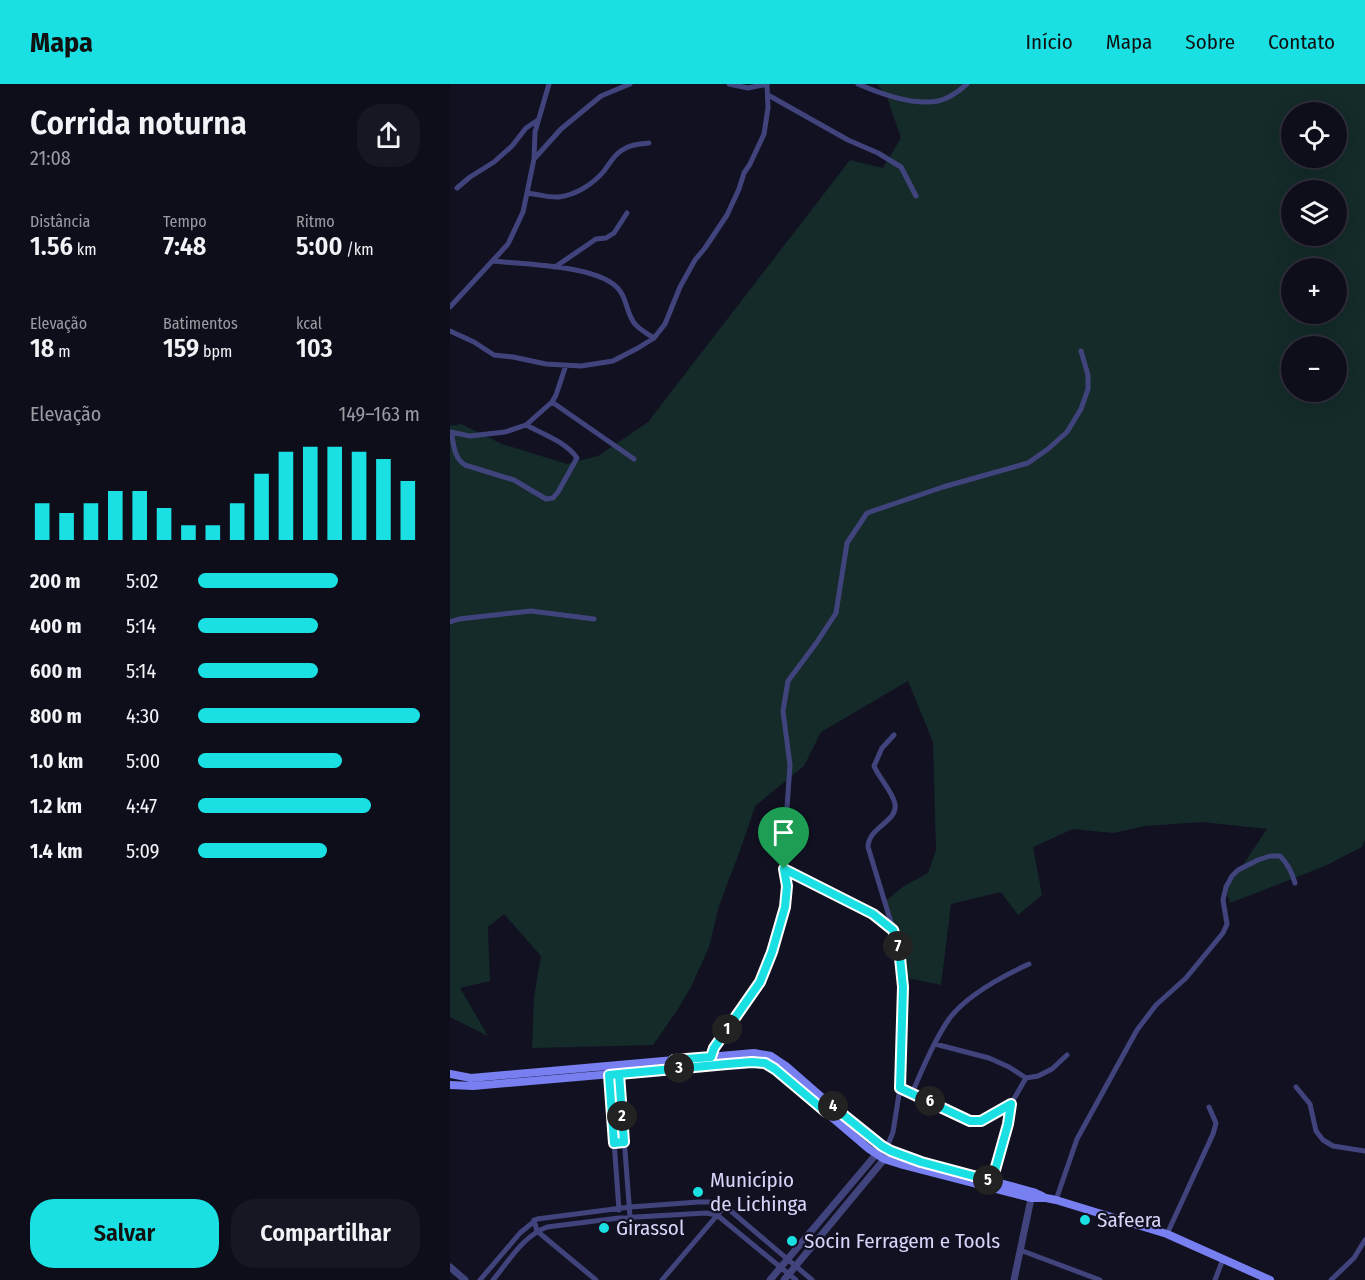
<!DOCTYPE html>
<html lang="pt">
<head>
<meta charset="utf-8">
<style>
  :root { --surface:#0e0d1a; --page:#171623; --text:#f1f3f6; --muted:#9b9ca2; --line:#2e2d39; --accent:#1ae0e3 }
  body { margin:0; font-family:"Fira Sans Condensed",sans-serif; background:var(--page); color:var(--text); height:100vh; display:flex; flex-direction:column; font-size:22px; white-space:nowrap }
  * { box-sizing:border-box; margin:0 }
  p { font-size:20px; color:var(--muted) }
  .icon { flex:none; width:33px; height:33px; fill:none; stroke:currentColor; stroke-width:2; stroke-linecap:round; stroke-linejoin:round }
  .map { position:relative; flex:1; overflow:hidden }
  .details { display:flex; flex-direction:column; background:var(--surface); width:450px }
  .details>* { flex:none }
  .buttons { position:absolute; left:831px; top:18px; display:grid; gap:12px }
  .buttons a { display:grid; place-items:center; width:66px; height:66px; border-radius:50%; background:var(--surface); box-shadow:0 6px 24px #0002,0 0 0 2px var(--line); font-size:30px }
  .pin { position:absolute; display:grid; place-items:center; width:51px; height:51px; color:#fff; margin:-62px -26px; border-radius:50% 50% 50% 0; rotate:-45deg; box-shadow:0 0 6px #0007 }
  .pin .icon { rotate:45deg }
  .km { position:absolute; width:30px; height:30px; margin:-15px; border-radius:50%; background:#222; color:#fff; font-size:16px; line-height:30px; text-align:center }
  .round { display:grid; place-items:center; flex:none; width:63px; height:63px; border-radius:24px; background:var(--page) }
  .summary { display:flex; align-items:center; justify-content:space-between; height:102px; padding:0 30px }
  h1 { font-size:33px; font-weight:600; line-height:45px }
  .stats { display:grid; grid-template-columns:repeat(3,1fr); gap:9px; height:102px; padding:6px 30px }
  .stats div { display:grid; align-content:center }
  .stats b { font-size:26px; font-weight:600 }
  .stats small { font-size:16px; font-weight:400 }
  .stats p { font-size:16px }
  .chart { height:168px; padding:12px 30px }
  .chart p { display:flex; justify-content:space-between }
  .chart svg { width:100%; height:108px; margin-top:6px; stroke:var(--accent); stroke-width:6 }
  .action { display:flex; gap:12px; margin-top:auto; padding:12px 30px }
  .action a { flex:1; height:69px; border-radius:24px; background:var(--accent); color:#111; font-size:24px; font-weight:600; line-height:69px; text-align:center }
  .action a+a { background:var(--page); color:var(--text) }
  ul { padding:0 30px; list-style:none; font-size:20px }
  li { display:grid; grid-template-columns:96px 72px 1fr; align-items:center; height:45px }
  li i { height:15px; border-radius:8px; background:var(--accent) }
  header { display:flex; align-items:center; gap:36px; box-sizing:border-box; height:84px; padding:0 30px; background:var(--accent); color:#111 }
  header strong { font-size:28px }
  nav { display:flex; gap:33px; margin-inline-start:auto; font-size:21px }
  main { display:flex; flex:1; min-height:0 }
  .map>svg:first-child { display:block }
  .green { fill:#142b29; fill-rule:evenodd }
  .lines { fill:none; stroke-linecap:round; stroke-linejoin:round }
  .minor { stroke:#41447c; stroke-width:5 }
  .tertiary { stroke:#41447c; stroke-width:7 }
  .secondary { stroke:#787ff0; stroke-width:8 }
  .route-casing { stroke:#fff; stroke-width:12 }
  .route { stroke:#1ae0e3; stroke-width:8 }
  .poi-dot { fill:#1ae0e3; stroke:#121122; stroke-width:2 }
  .labels { text-anchor:middle; stroke-width:4.5; stroke-linejoin:round; paint-order:stroke }
  .poi-label { font-size:21px; fill:#d7d6fa; stroke:#121122; text-anchor:start }
</style>
</head>
<body>
<header>
<strong>Mapa</strong>
<nav><a>Início</a><a>Mapa</a><a>Sobre</a><a>Contato</a></nav>
</header>
<main>
<section class="details">
<div class="summary"><div><h1>Corrida noturna</h1><p>21:08</p></div><a class="round"><svg class="icon" aria-label="share" viewBox="0 0 24 24"><path d="M12 15V3M7 8l5-5 5 5M5 13v7h14v-7"/></svg></a></div>
<div class="stats">
<div><p>Distância</p><b>1.56<small> km</small></b></div>
<div><p>Tempo</p><b>7:48</b></div>
<div><p>Ritmo</p><b>5:00<small> /km</small></b></div>
</div>
<div class="stats">
<div><p>Elevação</p><b>18<small> m</small></b></div>
<div><p>Batimentos</p><b>159<small> bpm</small></b></div>
<div><p>kcal</p><b>103</b></div>
</div>
<div class="chart"><p><span>Elevação</span>149–163 m</p>
<svg viewBox="0 0 160 44" preserveAspectRatio="none"><path d="M5 44V29M15 44V33M25 44V29M35 44V24M45 44V24M55 44V31M65 44V38M75 44V38M85 44V29M95 44V17M105 44V8M115 44V6M125 44V6M135 44V8M145 44V11M155 44V20"/></svg>
</div>
<ul>
<li><b>200 m</b>5:02<i style="width:63%"></i></li>
<li><b>400 m</b>5:14<i style="width:54%"></i></li>
<li><b>600 m</b>5:14<i style="width:54%"></i></li>
<li><b>800 m</b>4:30<i style="width:100%"></i></li>
<li><b>1.0 km</b>5:00<i style="width:65%"></i></li>
<li><b>1.2 km</b>4:47<i style="width:78%"></i></li>
<li><b>1.4 km</b>5:09<i style="width:58%"></i></li>
</ul>
<div class="action"><a>Salvar</a><a>Compartilhar</a></div>
</section>
<div class="map">
<svg width="915" height="1196" viewBox="0 0 915 1196">
  <rect width="100%" height="100%" fill="#121122"/>
  <path class="green" d="M427,0H915V756L912,763L875,782L780,819L776,806L817,745L752,738L695,742L663,749L623,745L583,763L592,811L568,831L551,808L501,820L491,901L453,893L434,818L454,802L478,789L486,766L483,658L458,597L371,648L354,682L305,722L292,761L269,822L259,863L241,903L226,928L203,961L82,964L84,913L91,872L54,830L38,843L40,897L10,904L38,952L0,933V342L11,340L52,360L117,380L148,372L198,338L400,76L433,84L451,54L437,13ZM842,28H886V74H842ZM842,106H886V152H842ZM842,184H886V230H842ZM842,262H886V308H842Z"/>
  <g class="lines">
    <path class="minor" d="M279,0L298,4L317,0
      M408,0C431,10 463,22 488,17C498,15 509,7 517,0
      M318,11L398,56L428,69L451,83L466,112
      M84,75L111,45L151,12L180,0
      M7,104L20,93L44,78L62,62L76,44L88,36
      M77,109C87,110 100,114 109,113C126,111 143,100 154,87C160,79 166,68 176,64C183,60 191,60 199,59
      M42,177C71,180 153,181 170,207C177,216 177,231 185,240C190,246 198,250 204,254
      M105,183L146,155L156,154L164,149L177,129
      M0,223L58,160L73,128L84,75L85,48L99,0
      M0,247L24,258L44,271L63,273L96,280L131,282L163,277L188,264L204,254L215,240L230,203L245,176L255,164L277,131L289,105L294,89L300,80L314,50L318,24L317,0
      M102,318L184,375
      M0,348L20,352L55,348L76,341L102,318L106,311L116,281
      M1,348C4,361 4,374 15,381L64,396L96,415L103,414L108,408L127,374C116,358 93,350 76,341
      M0,538L9,535L81,527L144,535
      M334,785L423,830L443,846L449,864L454,903L450,1004L443,1048L439,1058L432,1062
      M443,845L418,763C418,743 448,738 445,720C443,708 429,694 424,682L432,664L444,651
      M485,960L539,974L559,983L576,994L588,992L602,985L617,971
      M261,981V973L264,964L310,898L322,868L332,834L335,823L337,802L334,785V767L340,681L333,627L338,597L367,558L386,529L397,459L417,429L493,403L578,379L598,365L617,348L631,325L638,305V291L631,267
      M169,986L180,1133
      M159,989L169,1126
      M846,1003L860,1020L866,1047L873,1056L883,1062L915,1067
      M450,1004L520,1037H531L561,1020
      M462,1009C473,984 484,957 499,935C516,912 553,892 579,880
      M542,1097L558,1040L561,1020L576,994
      M606,1116L627,1055L687,946L706,921L736,894L773,849L777,840L773,816L776,803L782,792L788,786L808,776L820,772H830C838,780 842,788 845,799
      M84,1136L87,1147L146,1196
      M717,1150L763,1050L766,1039L759,1023
      M570,1166L650,1196
      M30,1196L70,1149L87,1135L180,1123L249,1118H267L275,1122L362,1196
      M43,1196C59,1177 73,1152 97,1143L169,1134L256,1129L267,1131L346,1196
      M212,1196L275,1122
      M765,1196L773,1175
      M881,1196L904,1174L915,1156"/>
    <path class="tertiary" d="M0,1183L15,1196
      M320,1196L429,1067
      M334,1196L441,1067
      M564,1196L582,1110"/>
    <path class="secondary" d="M0,990L21,994L304,969L321,972L336,982L399,1037L432,1062L449,1070L471,1078L583,1108L592,1112
      M0,1001L23,1002L277,980L302,978L315,979L325,985L419,1065L434,1075L453,1081L581,1114H596L606,1116L717,1150L820,1196"/>
  </g>
  <g class="lines">
    <g class="route-casing">
      <path id="route" d="M334,785L337,802L335,823L322,868L310,898L264,964L261,973L224,976V985L169,990L174,1058L164,1059L159,991L169,990L277,980L302,978L315,979L325,985L376,1028L381,1021L432,1062L441,1067L471,1078L542,1097L558,1040L561,1020L531,1037H520L450,1004L453,903L449,864L443,846L423,830L334,785"/>
    </g>
    <use href="#route" class="route"/>
  </g>
  <g class="poi-dot">
    <circle cx="248" cy="1108" r="6"/>
    <circle cx="635" cy="1136" r="6"/>
    <circle cx="154" cy="1144" r="6"/>
    <circle cx="342" cy="1157" r="6"/>
  </g>
  <g class="labels">
    <g class="poi-label">
      <text x="260" y="1103">Município<tspan x="260" dy="24">de Lichinga</tspan></text>
      <text x="647" y="1143">Safeera</text>
      <text x="166" y="1151">Girassol</text>
      <text x="354" y="1164">Socin Ferragem e Tools</text>
    </g>
  </g>
</svg>
<div class="buttons">
<a><svg class="icon" aria-label="locate" viewBox="0 0 24 24"><circle cx="12" cy="12" r="6"/><path d="M12 2v4M12 18v4M2 12h4M18 12h4"/></svg></a>
<a><svg class="icon" aria-label="layers" viewBox="0 0 24 24"><path d="M12 4l9 5-9 5-9-5zM3 14l9 5 9-5"/></svg></a>
<a>+</a>
<a>−</a>
</div>
<div class="pin" style="left:334px;top:785px;background:#1e9e55"><svg class="icon" aria-label="arrive" viewBox="0 0 24 24"><path d="M6 21V4h12l-3 4 3 4H6"/></svg></div>
<b class="km" style="left:277px;top:945px">1</b>
<b class="km" style="left:172px;top:1032px">2</b>
<b class="km" style="left:229px;top:984px">3</b>
<b class="km" style="left:383px;top:1022px">4</b>
<b class="km" style="left:538px;top:1096px">5</b>
<b class="km" style="left:480px;top:1017px">6</b>
<b class="km" style="left:448px;top:862px">7</b>
</div>
</main>
</body>
</html>
